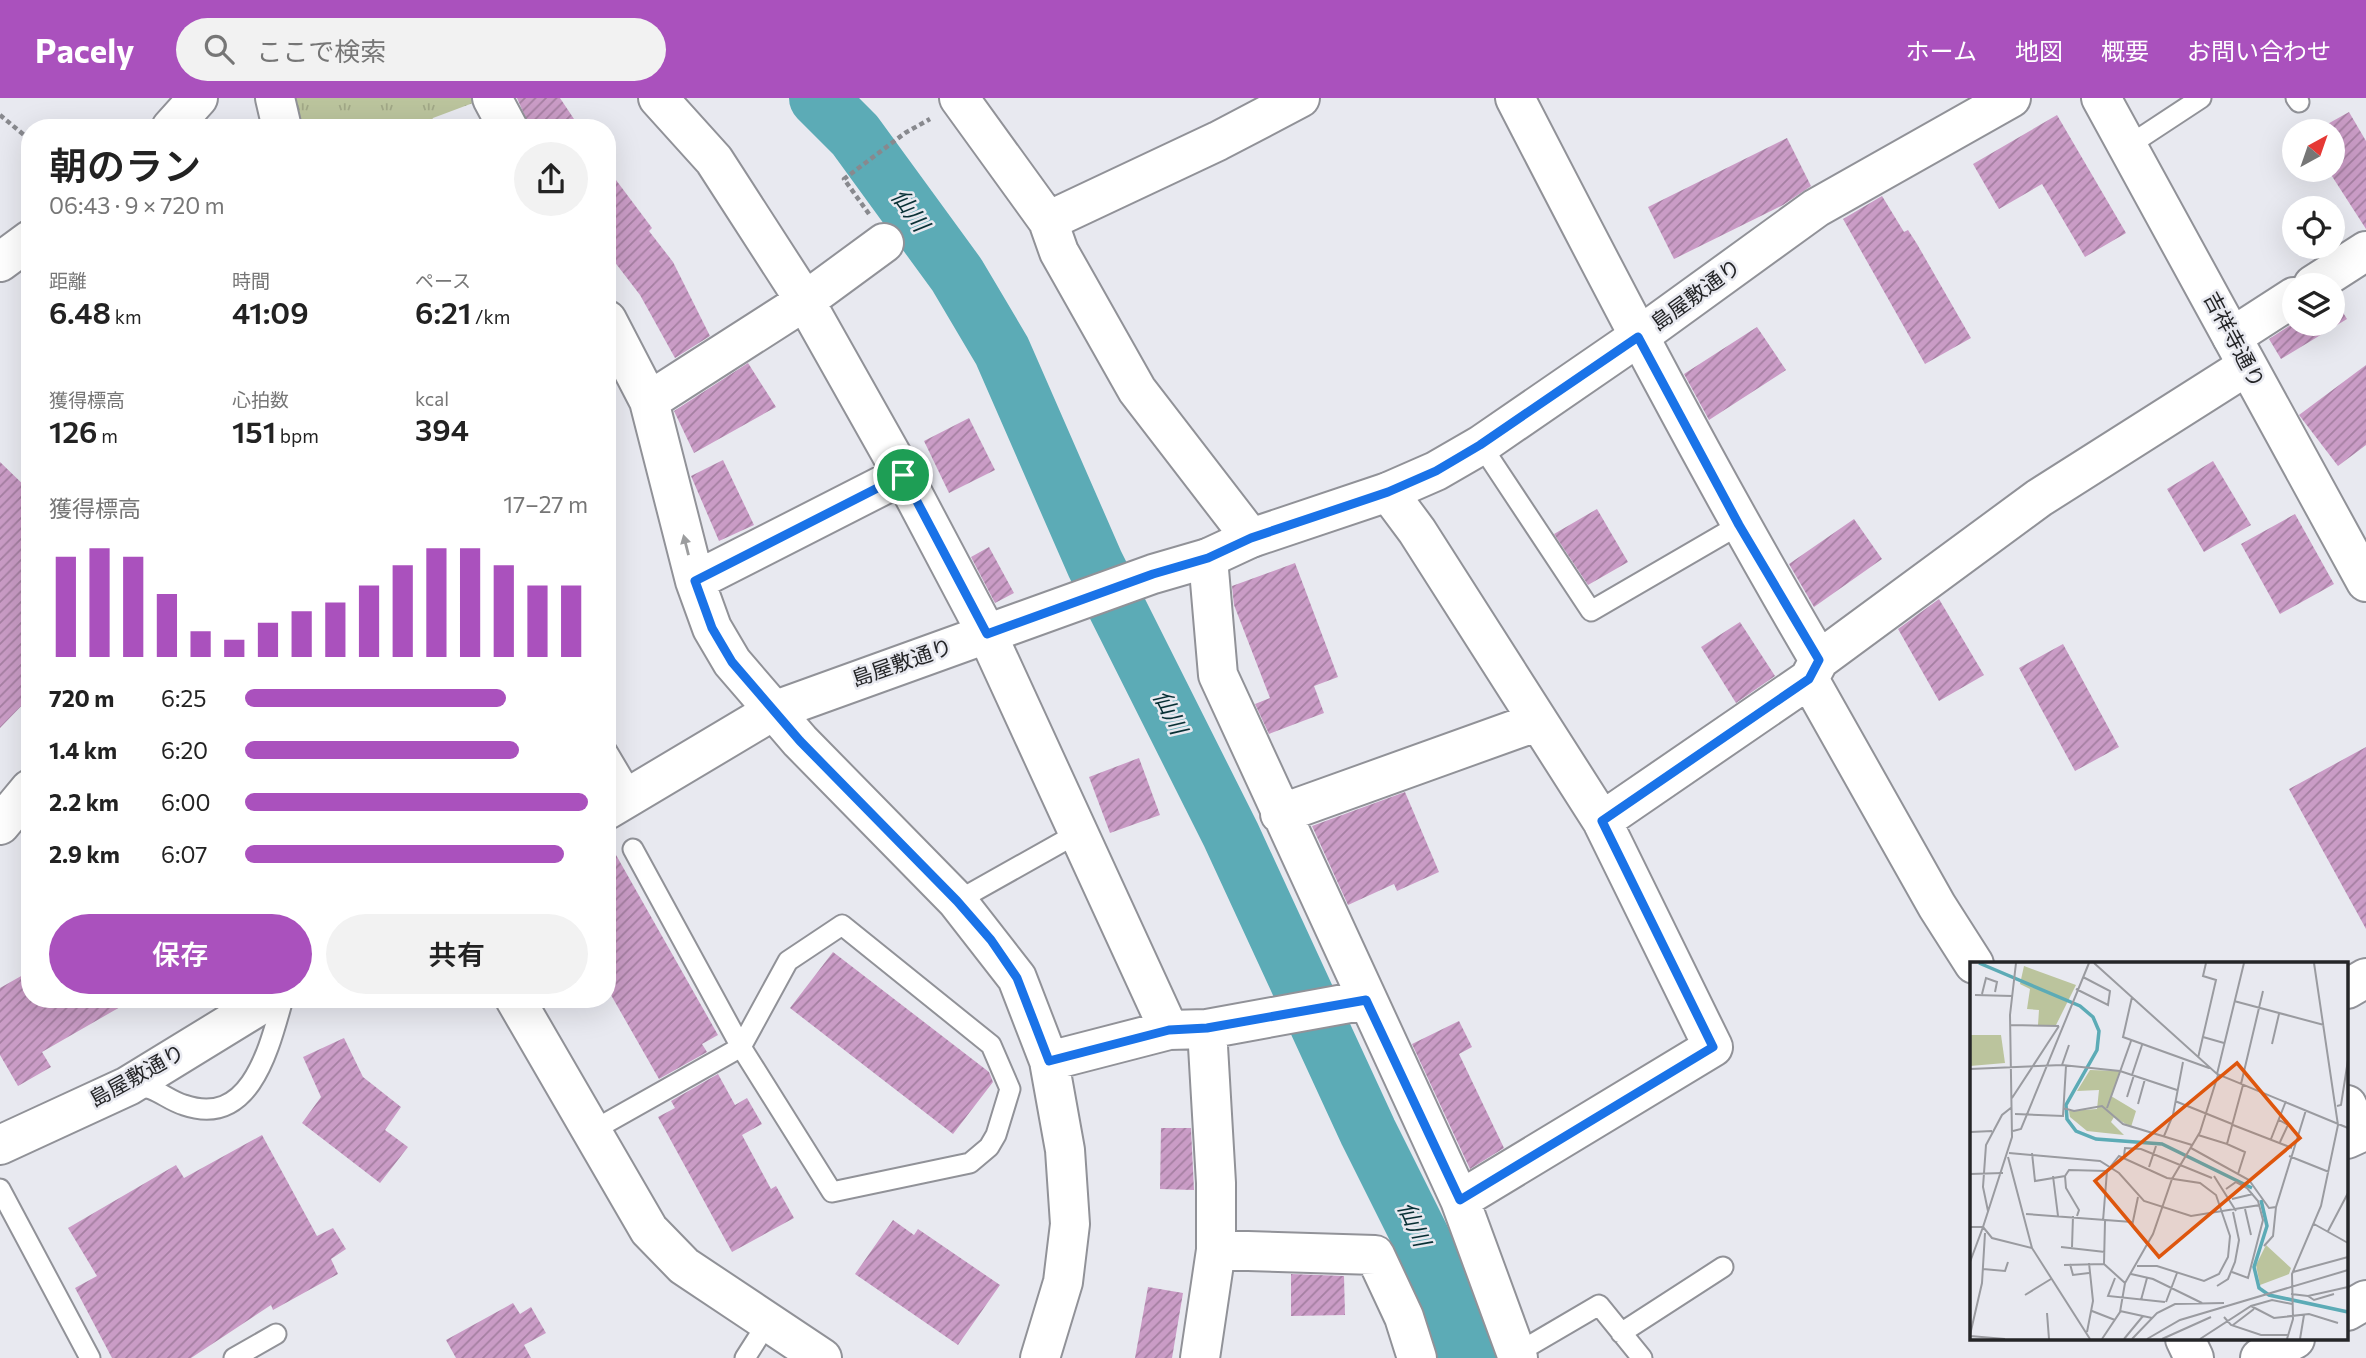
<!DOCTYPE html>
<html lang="ja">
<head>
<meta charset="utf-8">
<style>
  :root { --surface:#fff; --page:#f2f2f2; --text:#222; --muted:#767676; --accent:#aa51bd }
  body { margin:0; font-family:Commissioner,"Noto Sans JP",sans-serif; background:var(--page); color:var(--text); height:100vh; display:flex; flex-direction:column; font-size:26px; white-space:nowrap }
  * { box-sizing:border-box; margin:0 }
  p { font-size:23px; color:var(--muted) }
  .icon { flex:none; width:38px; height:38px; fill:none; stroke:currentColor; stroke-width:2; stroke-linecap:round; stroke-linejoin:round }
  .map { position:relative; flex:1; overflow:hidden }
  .drawer { position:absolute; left:21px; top:21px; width:595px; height:889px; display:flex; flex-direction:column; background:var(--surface); border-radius:28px; box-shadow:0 7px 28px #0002 }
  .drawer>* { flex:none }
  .needle { width:46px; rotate:40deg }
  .fabs { position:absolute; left:2282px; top:21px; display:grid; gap:14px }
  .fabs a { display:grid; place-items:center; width:63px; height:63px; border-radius:50%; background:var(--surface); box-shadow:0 7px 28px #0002; font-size:35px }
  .pin { position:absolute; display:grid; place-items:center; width:60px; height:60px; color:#fff; margin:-30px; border:4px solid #fff; border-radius:50%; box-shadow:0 2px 7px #0007 }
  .round { display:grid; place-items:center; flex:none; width:74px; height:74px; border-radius:37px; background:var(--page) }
  .overview { display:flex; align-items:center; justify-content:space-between; height:119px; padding:0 28px }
  h1 { font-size:38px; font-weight:600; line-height:52px }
  .metrics { display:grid; grid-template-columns:repeat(3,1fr); gap:10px; height:119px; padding:7px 28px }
  .metrics div { display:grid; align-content:center }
  .metrics b { font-size:30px; font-weight:600 }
  .metrics small { font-size:19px; font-weight:400 }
  .metrics p { font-size:19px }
  .chart { height:196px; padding:14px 28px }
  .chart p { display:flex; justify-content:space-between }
  .chart svg { width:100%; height:126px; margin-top:7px; stroke:var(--accent); stroke-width:6 }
  .button { display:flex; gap:14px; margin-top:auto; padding:14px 28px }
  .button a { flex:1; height:80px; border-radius:42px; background:var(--accent); color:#fff; font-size:28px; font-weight:600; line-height:80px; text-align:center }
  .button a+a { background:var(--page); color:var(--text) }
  ul { padding:0 28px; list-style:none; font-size:23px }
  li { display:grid; grid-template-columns:112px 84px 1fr; align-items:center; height:52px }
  li i { height:18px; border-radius:9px; background:var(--accent) }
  header { display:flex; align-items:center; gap:42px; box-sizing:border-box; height:98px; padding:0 35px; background:var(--accent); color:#fff }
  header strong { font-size:33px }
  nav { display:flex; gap:38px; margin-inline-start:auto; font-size:24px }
  .search { width:490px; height:63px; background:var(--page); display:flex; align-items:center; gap:18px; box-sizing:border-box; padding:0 24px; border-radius:38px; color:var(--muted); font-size:26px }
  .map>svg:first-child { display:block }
  .park { fill:url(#park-tufts) }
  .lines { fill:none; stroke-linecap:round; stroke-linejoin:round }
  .river { stroke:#5cabb6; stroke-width:58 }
  .building { fill:url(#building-hatch) }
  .service-casing { stroke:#919298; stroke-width:23 }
  .minor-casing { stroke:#919298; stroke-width:42 }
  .tertiary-casing { stroke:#919298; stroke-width:42 }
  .secondary-casing { stroke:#919298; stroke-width:42 }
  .path { stroke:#88898e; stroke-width:4.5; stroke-dasharray:5 3.5; stroke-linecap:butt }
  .service { stroke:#fff; stroke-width:19 }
  .minor { stroke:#fff; stroke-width:38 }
  .tertiary { stroke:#fff; stroke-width:38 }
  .secondary { stroke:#fff; stroke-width:38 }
  .oneway { fill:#9c9d9e }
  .route-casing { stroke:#fff; stroke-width:14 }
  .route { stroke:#1a73e8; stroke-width:9 }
  .labels { text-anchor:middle; stroke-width:5; stroke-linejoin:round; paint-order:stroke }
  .street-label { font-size:21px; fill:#242527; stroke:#e8e9f0 }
  .water-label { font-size:23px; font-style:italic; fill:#083035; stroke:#e8e9f0 }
  .inset-river { fill:none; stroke:#5cabb6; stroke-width:3.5 }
  .inset-road { fill:none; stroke:#9a9ba0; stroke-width:2 }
  .view { fill:#de560d; fill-opacity:0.15; stroke:#de560d; stroke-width:3.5 }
  .inset-edge { fill:none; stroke:#242527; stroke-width:3.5 }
</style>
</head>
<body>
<header>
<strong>Pacely</strong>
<div class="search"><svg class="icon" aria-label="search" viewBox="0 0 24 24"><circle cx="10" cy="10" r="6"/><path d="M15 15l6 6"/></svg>ここで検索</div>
<nav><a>ホーム</a><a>地図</a><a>概要</a><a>お問い合わせ</a></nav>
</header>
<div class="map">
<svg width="2366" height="1260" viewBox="0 0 2366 1260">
  <defs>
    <pattern id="park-tufts" width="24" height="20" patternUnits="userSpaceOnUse" patternTransform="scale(1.75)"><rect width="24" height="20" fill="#bbc49d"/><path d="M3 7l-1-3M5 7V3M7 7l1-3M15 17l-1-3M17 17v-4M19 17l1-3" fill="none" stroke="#a1a887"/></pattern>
    <pattern id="building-hatch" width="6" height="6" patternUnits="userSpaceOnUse" patternTransform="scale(1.75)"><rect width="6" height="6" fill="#ca9cc6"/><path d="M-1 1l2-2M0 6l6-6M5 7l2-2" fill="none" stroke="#a47fa1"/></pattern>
  </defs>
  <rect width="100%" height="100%" fill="#e8e9f0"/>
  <path class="park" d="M287,0H479L481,2L433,20L428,30H293Z"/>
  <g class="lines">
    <path class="river" d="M818,0L855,37L957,177L1002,253L1095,466L1231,737L1368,1034L1424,1146L1450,1206L1468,1260"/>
  </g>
  <path class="building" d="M517,0H560L580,30H530Z
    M2349,14L2366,43V131L2328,72H2333V33H2315Z
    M2057,17L2126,135L2085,159L2042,86L1999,111L1973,66Z
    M1787,40L1811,88L1783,107L1674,161L1648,109Z
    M607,70L652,130L649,133L673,164L710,238L675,260L640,197L607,154Z
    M1882,98L1904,134L1908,132L1917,146L1971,240L1925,266L1843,121Z
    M2334,200L2347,221L2281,261L2269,241L2294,225L2333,226Z
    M1757,229L1786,272L1709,322L1684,276Z
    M748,265L776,309L694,355L674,313Z
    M2366,267V347L2338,368L2299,317Z
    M969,320L995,372L949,395L924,343Z
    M723,362L754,427L719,443L691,378Z
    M2213,363L2251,427L2204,454L2167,391Z
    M0,364L30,393V599L0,630Z
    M1597,411L1628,464L1588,487L1554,436Z
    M2295,416L2334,486L2280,516L2241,446Z
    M1854,421L1882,461L1814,509L1789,466Z
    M989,449L1014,495L995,505L971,459Z
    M1295,465L1338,579L1314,588L1324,615L1269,636L1255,606L1270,600L1234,507L1232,488Z
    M1939,501L1984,577L1939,603L1898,531Z
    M1740,524L1775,578L1736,605L1701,549Z
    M2063,546L2119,649L2075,673L2019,570Z
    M2366,649V831L2289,691Z
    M1139,660L1160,717L1110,735L1089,679Z
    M1405,694L1439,774L1397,793L1394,786L1348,807L1312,728Z
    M607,741L718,937L702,946L707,954L659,981L607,890Z
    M833,854L989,974L993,984L953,1036L790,910Z
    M30,873V901H134L42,954L51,969L18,988L0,957V890Z
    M1459,923L1472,949L1459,956L1504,1050L1470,1071L1412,946Z
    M344,940L363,979L401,1009L385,1032L408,1049L380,1085L302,1025L321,999L303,959Z
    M718,976L735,1007L747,1000L762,1026L742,1037L771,1091L776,1088L794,1120L732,1154L658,1019L675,1010L671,1003Z
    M1161,1030H1191L1194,1092L1160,1091Z
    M262,1037L317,1138L333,1130L346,1151L331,1161L338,1176L273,1212L271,1207L191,1260H112L75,1190L97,1178L68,1130L176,1067L184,1080Z
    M893,1122L914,1137L918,1131L1000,1187L958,1247L855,1176Z
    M1291,1176L1344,1178L1345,1217L1291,1218Z
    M1148,1189L1183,1195L1172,1260H1135Z
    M513,1205L520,1216L531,1209L546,1235L524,1247L531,1260H456L446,1242Z"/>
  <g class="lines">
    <g class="service-casing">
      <path id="service" d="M2296,0L2299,4
        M2128,48L2201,0
        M1481,347L1591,513L1739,427
        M607,653L633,697
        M957,803L1078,735
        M134,988C156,988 165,1001 184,1007C251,1030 269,950 283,901
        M592,1033L741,949L788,863L842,827L991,947L1010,991L996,1037L989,1049L970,1065L832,1094L741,949L633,751
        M0,1091L90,1260
        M1621,1235L1723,1169
        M1517,1255L1599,1207L1642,1260
        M234,1260L276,1236
        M745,1260L768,1224"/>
    </g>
    <g class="minor-casing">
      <path id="minor" d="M492,0L508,30
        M658,0L714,62L805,203L903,377L987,536L1169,932
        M959,0L1048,123L1059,154L1137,292L1251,440
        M1515,0C1613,190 1711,379 1819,562
        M171,30L198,0
        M1048,123L1218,43L1300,0
        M0,164L30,142
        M2313,187L2366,153
        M607,222L649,303L695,483L712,530L732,564L800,643L957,803L1017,880L1049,963L1065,1052L1070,1126L1063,1184L1040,1260
        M2232,239L2294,199
        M649,303L805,203L884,145
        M1388,394L1417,433L1602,723L1809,581L1819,562L2039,400L2247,268
        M1208,460L1218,577L1460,1102L1518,1260
        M695,483L903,377
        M1809,581L1937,808L1974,866
        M1280,716L1536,624
        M0,727L30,691
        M2347,891L2366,880
        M515,901L649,1132L684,1168L822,1260
        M1049,963L1169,932L1207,931L1366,902
        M2347,1007L2360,1035L2347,1041
        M1460,1102L1713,949L1602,723
        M1216,1152L1375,1157L1404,1219L1417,1260
        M2347,1213L2366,1202
        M2185,1241L2194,1260
        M1200,1260L1216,1152V1085L1207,931
        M2260,1260L2295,1241"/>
    </g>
    <g class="tertiary-casing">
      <path id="tertiary" d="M275,0L282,30
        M607,712L773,613L1153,476L1208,460L1251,440L1388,394L1436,373L1481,347L1638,239L1816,110L2011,0
        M0,1047L128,988L270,901"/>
    </g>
    <g class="secondary-casing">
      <path id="secondary" d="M2101,0L2366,484"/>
    </g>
    <path class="path" d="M0,17L30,42
      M869,116L844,81L905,35L930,21"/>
    <use href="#service" class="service"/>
    <use href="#minor" class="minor"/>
    <use href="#tertiary" class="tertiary"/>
    <use href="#secondary" class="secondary"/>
  </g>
  <defs><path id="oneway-solid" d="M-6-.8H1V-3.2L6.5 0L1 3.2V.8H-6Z" transform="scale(1.75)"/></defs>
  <use class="oneway" href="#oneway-solid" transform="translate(686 447) rotate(-104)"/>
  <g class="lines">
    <g class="route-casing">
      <path id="route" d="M1638,239L1739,427L1819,562L1809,581L1602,723L1713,949L1460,1102L1366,902L1207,930L1169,932L1049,963L1017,880L991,842L957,803L800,643L732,564L712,530L695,483L903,377L987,536L1153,476L1208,460L1251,440L1388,394L1436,373L1480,347Z"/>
    </g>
    <use href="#route" class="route"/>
  </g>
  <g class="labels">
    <g class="street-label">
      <text transform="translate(1696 197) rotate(-36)" y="7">島屋敷通り</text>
      <text transform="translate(2234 242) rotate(62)" y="7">吉祥寺通り</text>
      <text transform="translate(902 565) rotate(-19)" y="7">島屋敷通り</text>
      <text transform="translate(137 978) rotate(-29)" y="7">島屋敷通り</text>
    </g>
    <g class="water-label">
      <text transform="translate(910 112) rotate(54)" y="8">仙川</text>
      <text transform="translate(1170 614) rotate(63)" y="8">仙川</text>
      <text transform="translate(1414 1126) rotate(66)" y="8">仙川</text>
    </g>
  </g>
  <g transform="translate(1970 864)">
    <rect width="378" height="378" fill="#e8e9f0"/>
    <path d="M0,73H31L35,101L0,104Z" fill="#bbc49d"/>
    <path d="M54,4L106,23L86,63H68L69,48L57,47L60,27L50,22ZM120,108L150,109L141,134L166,149L161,165L144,155L141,160L154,173L117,169L100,155L99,149L127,147L129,128L107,129ZM296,283L321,306L319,312L290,323L286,303Z" fill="#bbc49d"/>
    <path class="inset-river" d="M9,1L110,44L123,55L129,69L127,88L96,143L97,157L106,169L126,177L192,182L282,226M291,238L297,264L284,305L289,326L299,333L378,350"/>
    <path class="inset-road" d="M46,1L40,53L42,175L13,265L22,276L62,286L120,377M124,1L247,112L378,166M106,27L138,43L140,29L113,15M12,32L16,16L27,20L25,30M5,33L42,34M162,35L153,75L239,106M264,39L354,63M41,63L89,64M233,75L254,81M302,82L309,52M228,96L246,18L233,14L236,1M92,103L99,83M0,107L92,103L150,109L207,128M247,112L274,1M162,113L172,83M271,122L293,29M157,135L164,113M42,136L89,64M205,139L262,162M168,142L175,117M367,144L371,143L378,98M93,146L104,149L132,144L153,162L222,183M137,146L161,79M45,152L93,154L96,104M309,158L318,163L310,180M263,163L322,186M43,169L51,167L119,1M1,170L22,169M228,173L257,182L273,123M194,174L203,153L213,100M301,177L316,139M257,182L275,190L268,212M221,186L279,218L299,246L306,245L336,148M39,191L130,199L149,211L174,239L221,254L290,243M62,191L65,219L95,214L99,208L137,209L149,194L197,216L230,221L246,233L260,274L258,295L249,312L234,319L187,304H167M154,194L155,186L171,187L242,216M319,194L359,210M38,195L62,286M179,205L186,184M0,212L33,211M83,214L88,254M95,214L96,226L109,248L107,254M244,214L266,249M256,227L266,220L277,226L288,239L293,258L278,316L262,310M168,235L162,264L178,283M262,237L283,232M275,247L281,273M18,249L13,225L16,183L32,153L42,145M56,252L162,260M133,259L137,209M135,259L134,302L155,321M344,262L378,281M0,265H13L0,300M358,269L378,231M294,284L303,274L306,245M91,285L135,290M102,285L103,254M100,302L103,313L119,311M94,303L134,302M13,307L35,309L38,300M323,310L378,295M161,312L183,317L232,341M145,316L138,334L195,340M247,324L258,317L265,300L269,278L263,250M321,332L338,334L378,325M55,333L81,317M338,334L344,338L364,332M171,338L177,316M196,340L207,311M281,344L304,356L339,352L368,361M122,349L145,358M150,349L182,356M77,351L79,377M254,355L261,363L291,373H318M263,363L284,347M117,370L123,339L119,301M0,373L12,321L15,271M0,374L35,377M132,377L150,350L155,321L183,272L202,217L230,170L248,113M154,377L173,354M162,377L187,351L205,342L254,341M177,377L210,358L378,308M192,377L241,355M230,377L281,344L302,338L322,342M317,377L323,357L322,312L351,244L368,163L344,1M330,377L334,353"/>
    <path class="view" d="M267,101L330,176L189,295L125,219Z"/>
    <rect width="378" height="378" class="inset-edge"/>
  </g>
</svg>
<div class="fabs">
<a><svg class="needle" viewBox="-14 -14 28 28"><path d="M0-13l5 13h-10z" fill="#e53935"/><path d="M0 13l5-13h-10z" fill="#767676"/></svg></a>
<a><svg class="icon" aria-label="locate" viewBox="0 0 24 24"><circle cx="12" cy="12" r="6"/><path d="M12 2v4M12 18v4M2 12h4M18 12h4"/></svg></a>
<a><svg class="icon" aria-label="layers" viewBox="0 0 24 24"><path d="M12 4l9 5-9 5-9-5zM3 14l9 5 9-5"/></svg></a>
</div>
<div class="pin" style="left:903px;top:377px;background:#1e9e55"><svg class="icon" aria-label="arrive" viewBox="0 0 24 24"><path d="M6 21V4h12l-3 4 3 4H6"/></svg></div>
<section class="drawer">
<div class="overview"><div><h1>朝のラン</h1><p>06:43 · 9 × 720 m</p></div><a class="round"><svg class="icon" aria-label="share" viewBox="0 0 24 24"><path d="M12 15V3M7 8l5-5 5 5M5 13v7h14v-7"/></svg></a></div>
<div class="metrics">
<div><p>距離</p><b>6.48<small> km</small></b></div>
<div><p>時間</p><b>41:09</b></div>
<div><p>ペース</p><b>6:21<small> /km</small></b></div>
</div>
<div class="metrics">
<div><p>獲得標高</p><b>126<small> m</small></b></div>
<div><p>心拍数</p><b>151<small> bpm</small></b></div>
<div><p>kcal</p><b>394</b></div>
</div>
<div class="chart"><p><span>獲得標高</span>17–27 m</p>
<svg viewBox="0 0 160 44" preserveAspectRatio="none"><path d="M5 44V9M15 44V6M25 44V9M35 44V22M45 44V35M55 44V38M65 44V32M75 44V28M85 44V25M95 44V19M105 44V12M115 44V6M125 44V6M135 44V12M145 44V19M155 44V19"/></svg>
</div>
<ul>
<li><b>720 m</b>6:25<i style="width:76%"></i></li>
<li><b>1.4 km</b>6:20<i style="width:80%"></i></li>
<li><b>2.2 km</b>6:00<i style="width:100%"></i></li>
<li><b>2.9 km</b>6:07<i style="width:93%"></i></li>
</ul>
<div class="button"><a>保存</a><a>共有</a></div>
</section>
</div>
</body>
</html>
